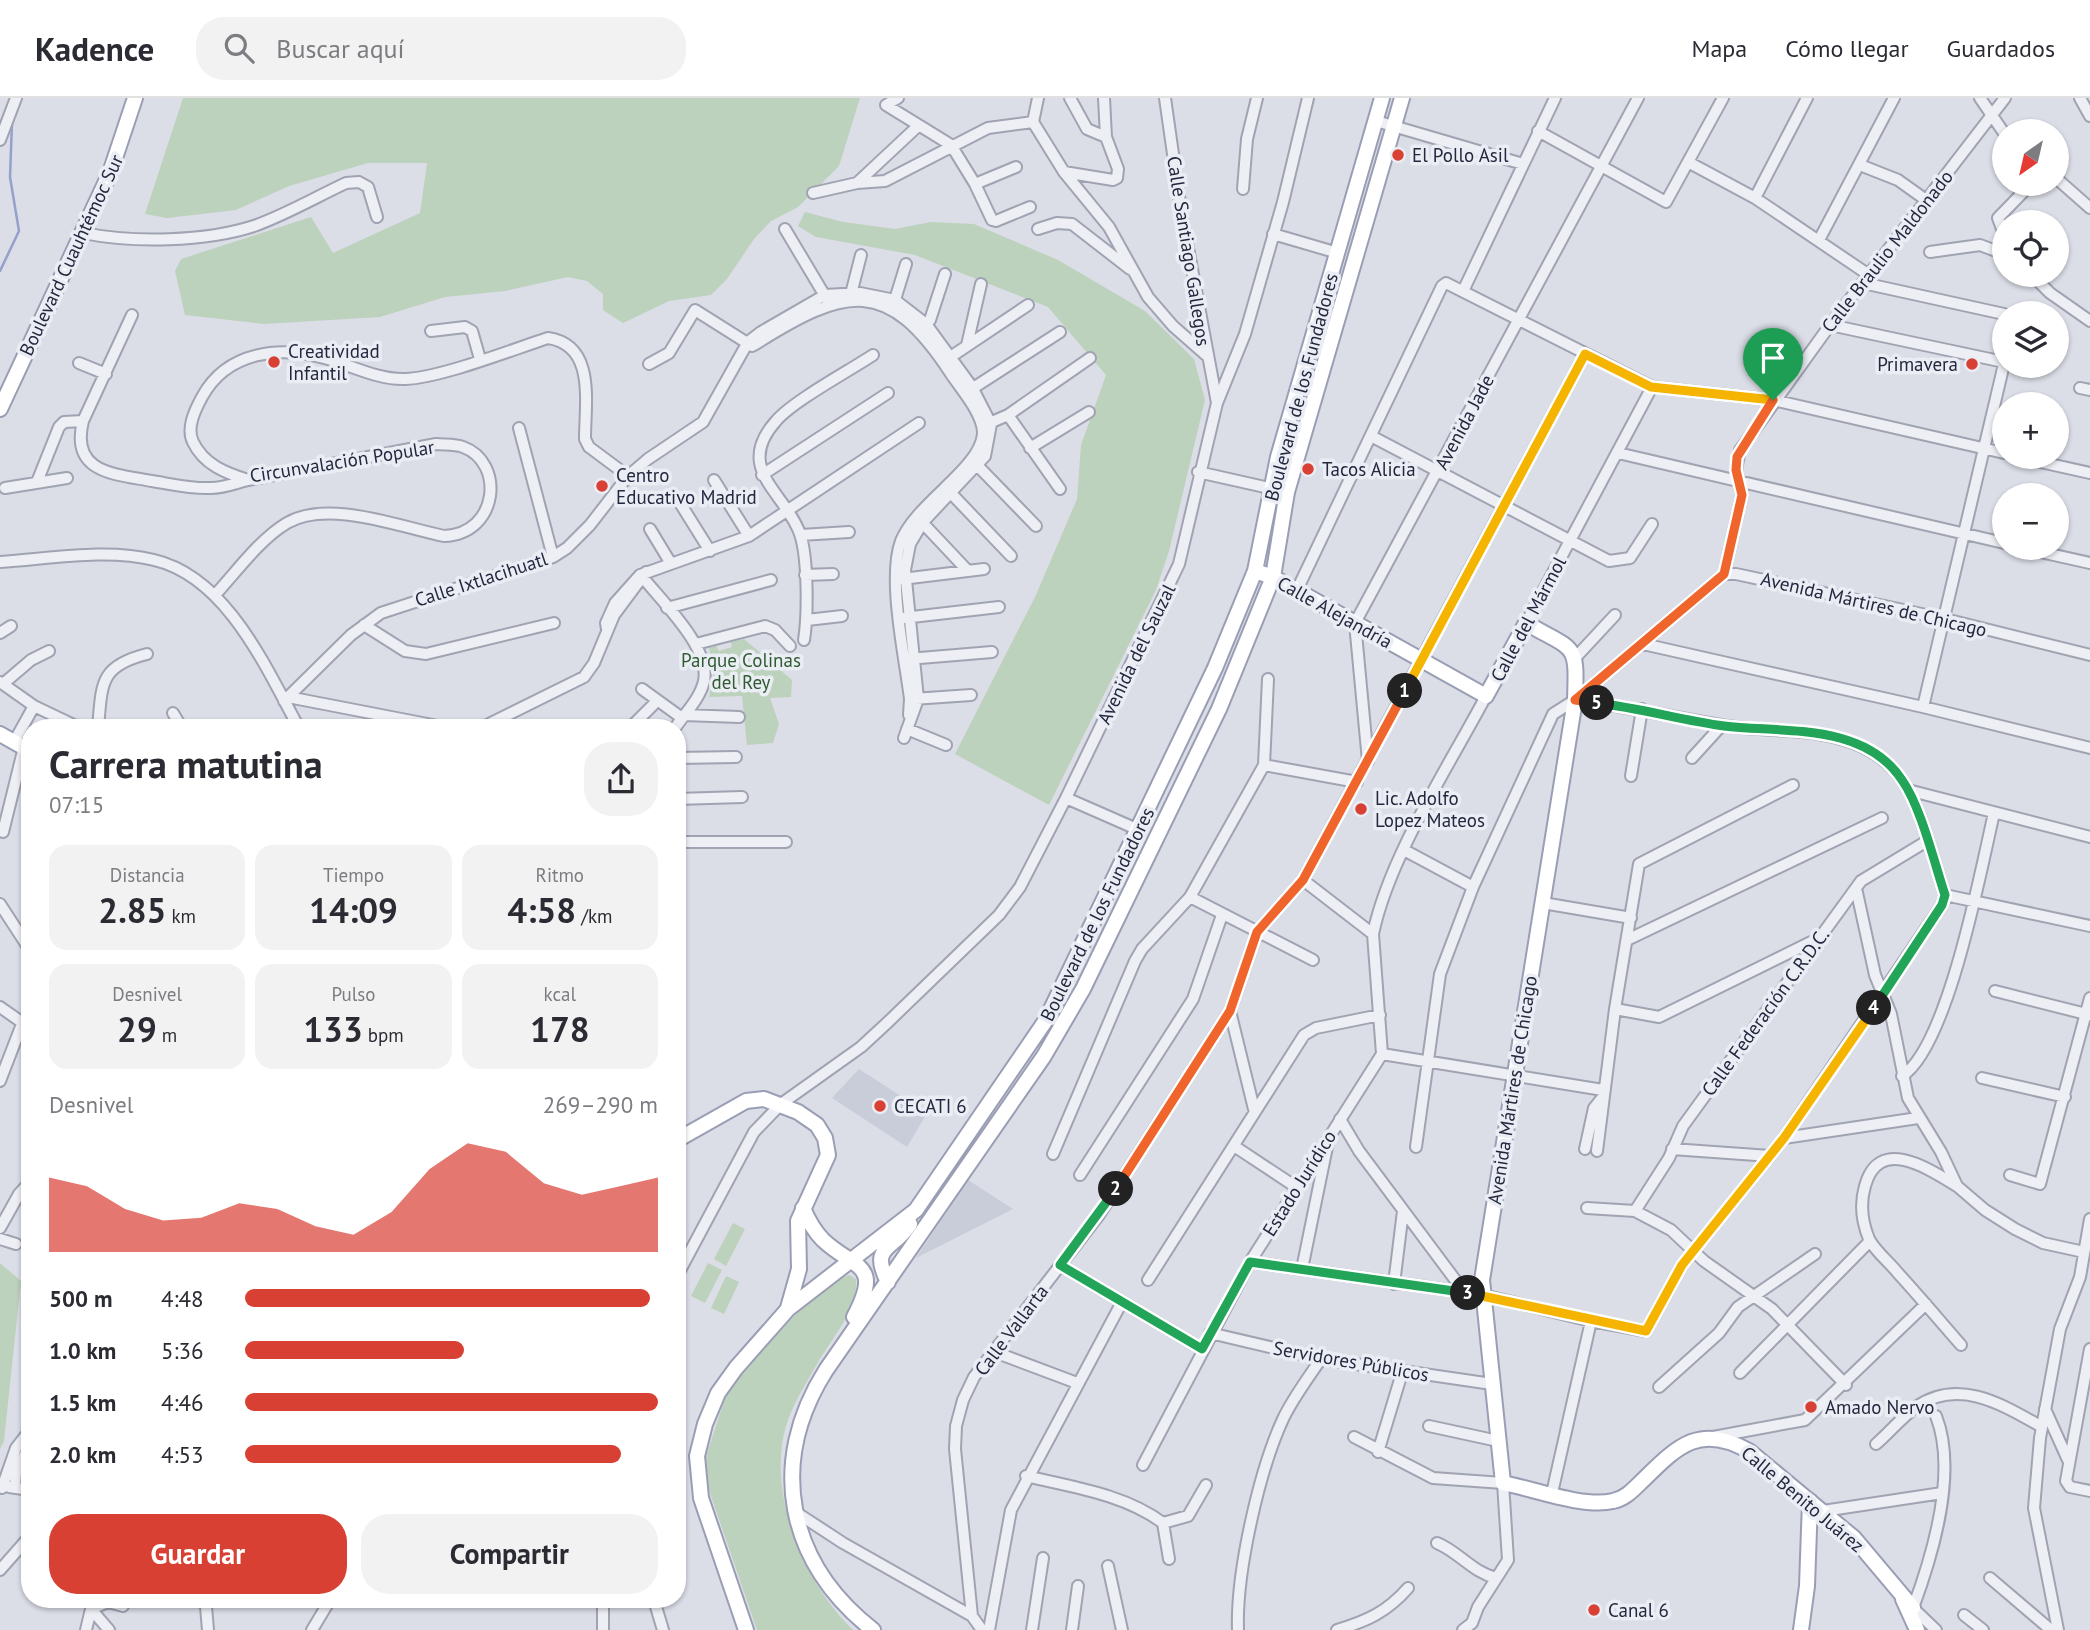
<!DOCTYPE html>
<html lang="es">
<head>
<meta charset="utf-8">
<style>
  :root { --surface:#fff; --page:#f2f2f3; --text:#2b2b33; --muted:#7c7c81; --line:#e1e1e2; --accent:#d94034 }
  body { margin:0; font-family:"PT Sans",sans-serif; background:var(--page); color:var(--text); height:100vh; display:flex; flex-direction:column; font-size:26px; white-space:nowrap }
  * { box-sizing:border-box; margin:0 }
  p { font-size:23px; color:var(--muted) }
  .icon { flex:none; width:38px; height:38px; fill:none; stroke:currentColor; stroke-width:2; stroke-linecap:round; stroke-linejoin:round }
  .map { position:relative; flex:1; overflow:hidden }
  .drawer { position:absolute; left:21px; top:621px; width:665px; height:889px; display:flex; flex-direction:column; background:var(--surface); border-radius:28px; box-shadow:0 2px 5px #0004 }
  .drawer>* { flex:none }
  .needle { width:46px; rotate:214deg }
  .fabs { position:absolute; left:1992px; top:21px; display:grid; gap:14px }
  .fabs a { display:grid; place-items:center; width:77px; height:77px; border-radius:50%; background:var(--surface); box-shadow:0 2px 5px #0004; font-size:35px }
  .pin { position:absolute; display:grid; place-items:center; width:60px; height:60px; color:#fff; margin:-72px -30px; border-radius:50% 50% 50% 0; rotate:-45deg; box-shadow:0 0 7px #0007 }
  .pin .icon { rotate:45deg }
  .km { position:absolute; width:35px; height:35px; margin:-18px; border-radius:50%; background:#222; color:#fff; font-size:19px; line-height:35px; text-align:center }
  .round { display:grid; place-items:center; flex:none; width:74px; height:74px; border-radius:28px; background:var(--page) }
  .summary { display:flex; align-items:center; justify-content:space-between; height:119px; padding:0 28px }
  h1 { font-size:38px; font-weight:600; line-height:52px }
  .stats { display:grid; grid-template-columns:repeat(3,1fr); gap:10px; height:119px; padding:7px 28px }
  .stats div { display:grid; align-content:center; border-radius:18px; background:var(--page); text-align:center }
  .stats b { font-size:35px; font-weight:600 }
  .stats small { font-size:19px; font-weight:400 }
  .stats p { font-size:19px }
  .chart { height:196px; padding:14px 28px }
  .chart p { display:flex; justify-content:space-between }
  .chart svg { width:100%; height:126px; margin-top:7px; fill:var(--accent); opacity:.7 }
  .action { display:flex; gap:14px; margin-top:auto; padding:14px 28px }
  .action a { flex:1; height:80px; border-radius:28px; background:var(--accent); color:#fff; font-size:28px; font-weight:600; line-height:80px; text-align:center }
  .action a+a { background:var(--page); color:var(--text) }
  ul { padding:0 28px; list-style:none; font-size:23px }
  li { display:grid; grid-template-columns:112px 84px 1fr; align-items:center; height:52px }
  li i { height:18px; border-radius:9px; background:var(--accent) }
  header { display:flex; align-items:center; gap:42px; box-sizing:border-box; height:98px; padding:0 35px; background:var(--surface); border-bottom:2px solid var(--line) }
  header strong { font-size:33px }
  nav { display:flex; gap:38px; margin-inline-start:auto; font-size:24px }
  .search { width:490px; height:63px; background:var(--page); display:flex; align-items:center; gap:18px; box-sizing:border-box; padding:0 24px; border-radius:28px; color:var(--muted); font-size:26px }
  .map>svg:first-child { display:block }
  .built { fill:#c9ccd9 }
  .green { fill:#bcd2bc }
  .lines { fill:none; stroke-linecap:round; stroke-linejoin:round }
  .stream { stroke:#93a1cb; stroke-width:2.5 }
  .minor-casing { stroke:#a0a3b1; stroke-width:14 }
  .major-casing { stroke:#9a9eb4; stroke-width:18 }
  .minor { stroke:#eeeff5; stroke-width:10 }
  .major { stroke:#fff; stroke-width:14 }
  .split-1-casing { stroke:#fff; stroke-width:14 }
  .split-2-casing { stroke:#fff; stroke-width:14 }
  .split-3-casing { stroke:#fff; stroke-width:14 }
  .split-4-casing { stroke:#fff; stroke-width:14 }
  .split-5-casing { stroke:#fff; stroke-width:14 }
  .split-6-casing { stroke:#fff; stroke-width:14 }
  .split-1 { stroke:#f5b400; stroke-width:9 }
  .split-2 { stroke:#f0652b; stroke-width:9 }
  .split-3 { stroke:#22a559; stroke-width:9 }
  .split-4 { stroke:#f5b400; stroke-width:9 }
  .split-5 { stroke:#22a559; stroke-width:9 }
  .split-6 { stroke:#f0652b; stroke-width:9 }
  .poi-dot { fill:#d94034; stroke:#ebedf5; stroke-width:2.5 }
  .labels { text-anchor:middle; stroke-width:7; stroke-linejoin:round; paint-order:stroke }
  .poi-label { font-size:19px; fill:#24283e; stroke:#ebedf5; text-anchor:start }
  .street-label { font-size:19px; fill:#24283e; stroke:#ebedf5 }
  .park-label { font-size:19px; fill:#305b32; stroke:#ebedf5 }
</style>
</head>
<body>
<header>
<strong>Kadence</strong>
<div class="search"><svg class="icon" aria-label="search" viewBox="0 0 24 24"><circle cx="10" cy="10" r="6"/><path d="M15 15l6 6"/></svg>Buscar aquí</div>
<nav><a>Mapa</a><a>Cómo llegar</a><a>Guardados</a></nav>
</header>
<div class="map">
<svg width="2090" height="1532" viewBox="0 0 2090 1532">
  <rect width="100%" height="100%" fill="#dbdde7"/>
  <path class="built" d="M859,971L927,1015L907,1049L832,1000Z
    M968,1082L1013,1111L916,1160Z"/>
  <path class="green" d="M183,0H860L839,68L798,109L771,123L754,141L727,181L711,197L669,203L623,225L603,212V196L587,183L568,179L505,193L445,199L380,219L264,226L185,217L175,173L181,161L311,119L333,155L420,115L427,65H368L289,88L236,112L167,120L145,116Z
    M805,114L843,124L895,131L931,124L974,126L1058,162L1145,213L1194,261L1205,302L1169,453L1156,492L1049,707L955,656L1036,497L1077,401L1081,347L1106,277L1048,209L915,157L816,139L798,128Z
    M744,541L792,582L791,599L770,600L779,626L773,645L747,647L742,598L709,599L714,573L709,550L716,548L719,553L732,549L731,544Z
    M733,1125L745,1131L726,1168L714,1161Z
    M0,1165L21,1183L4,1343L0,1351Z
    M708,1165L722,1172L705,1205L691,1198Z
    M849,1177L856,1181C859,1211 831,1241 817,1266C806,1285 792,1308 786,1328C766,1395 805,1486 853,1532H757L708,1389L705,1362L725,1300L749,1267L796,1216L837,1182Z
    M726,1178L739,1184L724,1216L711,1210Z"/>
  <g class="lines">
    <path class="stream" d="M0,173L19,133L10,79L12,24"/>
    <g class="minor-casing">
      <path id="minor" d="M898,0L886,7L951,47L975,86L992,122L996,123L1030,109
        M1070,0L1087,31L1106,39
        M1165,0L1181,112L1217,305
        M1980,0L2004,35
        M2080,0L2090,18
        M1376,23L1523,66
        M1033,24L1064,74L1109,129L1148,199L1173,228L1206,257
        M1033,24L1038,0
        M1538,33L1666,104L1723,0
        M0,42L16,0
        M1688,64L1755,100L1869,177
        M1860,67L1898,82L1926,102
        M1064,74L1113,82L1117,80L1118,71L1106,39L1104,0
        M2056,80L2090,110
        M857,85L918,28
        M975,86L1016,69
        M1243,91L1247,41L1257,0
        M813,95L857,85L885,83L988,30L1033,24
        M1755,100L1807,0
        M785,131L828,203
        M1038,131L1057,125L1072,126L1130,171
        M83,135C133,145 205,144 254,128C285,117 316,99 346,85L359,84L368,89L377,119
        M1273,136L1338,155
        M2004,136L1998,120L2031,86
        M1819,142L1894,0
        M1930,154L1980,147L2004,156
        M2032,177L2050,195L2090,223
        M1863,185L2004,216
        M1464,191L1555,0
        M850,200L861,157
        M893,208L906,166
        M132,217L83,323C70,375 114,376 152,383C171,386 191,391 211,390C224,390 236,385 248,382
        M1830,227L2004,264
        M922,230L930,222L945,176
        M431,233L465,229L472,233L480,261
        M754,247C846,189 887,178 951,276C961,291 984,317 983,336C980,371 917,404 901,443C887,480 905,560 910,601L909,617
        M967,247L981,186
        M946,262L1028,207
        M79,265L106,276
        M649,266L669,255L695,212L752,248
        M2080,290L2090,292
        M967,294L1060,234
        M1008,317L1060,391
        M985,327L1008,317L1090,260
        M519,330L553,459
        M1371,338L1609,463L1630,460L1652,426
        M1030,350L1089,314
        M1618,355L2004,445
        M2018,359L2090,375
        M974,364L1036,428
        M1198,374L1287,394
        M762,377L888,295
        M714,382L749,438
        M37,384L59,329L64,324L83,323
        M5,390L67,380
        M946,390L1011,458
        M680,405L710,453
        M918,420L967,472
        M650,431L670,464
        M801,437L849,434
        M2023,450L2090,465
        M0,464C49,461 106,450 154,462C227,479 266,570 299,630
        M1724,476L1742,397L1736,372L1740,352L1830,227L2005,0
        M641,477C660,502 711,549 704,583C700,601 685,615 675,630
        M805,477L833,476
        M902,481L984,471
        M1297,492L1442,188L1446,185L1652,289L1773,302L2004,355
        M215,497C237,473 260,441 287,425C328,401 400,429 444,438C499,436 505,364 463,349C455,346 444,347 436,346L248,382C226,375 204,367 193,344C186,330 195,312 202,299C227,253 280,247 328,261C352,268 379,282 405,281C440,280 511,252 548,240C596,247 585,304 585,341L589,349L628,378
        M667,510L771,482
        M903,520L999,509
        M807,522L842,518
        M1526,525L1652,289
        M364,527L405,553L426,556L554,525
        M607,531L606,525L615,505L640,477L749,438L919,325
        M0,535L11,528
        M804,542C808,517 808,459 800,436C786,395 733,371 776,323C793,303 849,273 873,257
        M696,546L765,528L775,532L790,548
        M1643,546L1923,609L2090,650
        M1576,559L1615,517
        M908,561L992,554
        M0,584L34,608L80,630
        M3,586L31,562L49,553
        M642,591L682,620
        M288,599L448,630
        M913,601L971,597
        M1575,602C1624,608 1672,619 1721,627C1779,637 1852,624 1896,674C1920,702 1933,761 1945,797
        M284,603L351,537L381,515L553,459L567,450L590,427L628,378L648,361L703,324L748,244L761,234L825,197L860,195L895,202L926,226L972,289L991,326L985,358L923,424L910,446L905,472L918,601L904,640
        M1923,609L2004,266
        M173,615L182,630
        M684,617L739,619
        M98,630C102,586 99,568 147,556
        M481,630L584,579L594,565L614,517L646,474
        M630,630L657,603
        M907,631L946,647
        M14,644L34,608
        M677,660L736,659
        M1692,660L1722,627
        M1368,663L1355,525L1638,0
        M1264,667L1357,684
        M1631,678L1642,611
        M1908,692L2090,739
        M1066,700L1139,732
        M677,701L742,699
        M3,734L24,649
        M677,744H786
        M1404,752L1473,789
        M1303,782L1373,836
        M1856,790L1875,877L1891,916L1908,1000L1941,1054L1957,1088L1985,1112L2015,1131L2043,1145L2084,1154
        M1945,797L2090,828
        M1190,799L1313,862
        M1543,805L1631,820
        M0,806L28,849
        M1627,842L1882,720
        M1995,893L2090,917
        M0,909L30,930
        M1615,911L1659,919L1815,842
        M1230,913L1254,1011
        M1382,956L1373,836C1389,759 1449,668 1486,598
        M1382,956L1603,992
        M1902,978C1948,949 1981,771 1994,715
        M1982,980L2065,999
        M0,983L22,926
        M1340,1021L1359,1053L1465,1195
        M1784,1040L1918,1020
        M1234,1048L1296,1089
        M1416,1049L1440,876L1473,789L1553,616L1575,602L1724,476H1736L1945,521L2090,557
        M1585,1051L1594,1010L1602,1000
        M1672,1051L1770,1058
        M1597,1053L1615,911L1639,766L1793,687
        M1053,1056L1135,863L1142,851L1190,799L1264,667L1268,581
        M1080,1077L1193,901L1222,817
        M2010,1077L2040,1086L2090,900
        M1957,1088C1929,1071 1879,1037 1865,1088C1860,1105 1862,1124 1869,1141C1875,1153 1889,1164 1897,1174C1919,1198 1940,1223 1961,1247
        M1587,1110L1635,1113L1671,1132L1704,1163L1772,1211L1846,1287
        M1635,1113L1669,1060L1683,1028L1861,783L1927,743
        M0,1130L19,1096L30,1084
        M0,1141L16,1146
        M1250,1164L1483,1197L1591,1223L1646,1233L1682,1167L1784,1040L1942,807L1945,797
        M1060,1167L1202,1251
        M1302,1171L1328,1044
        M677,1178L754,1034L781,1006L861,949L887,925L999,817L1020,789L1066,700L1179,466L1217,305L1245,236L1283,104L1308,0
        M1148,1182L1304,937L1316,930L1380,917
        M1394,1186L1403,1113
        M1210,1235L1321,1261L1492,1286
        M2090,1251L2066,1383L2070,1389L2090,1393
        M992,1253L1077,1285
        M1740,1275L1870,1143
        M1659,1289L1719,1235L1738,1209L1815,1156
        M2045,1311L2068,1362
        M1936,1318C1958,1374 1933,1456 1913,1510L1936,1532
        M1429,1328L1498,1343
        M1354,1339L1433,1380L1503,1385L1508,1462L1478,1509L1472,1525L1463,1532
        M1713,1339L1805,1322L1926,1206
        M1876,1346C1889,1335 1901,1320 1916,1309C1959,1279 2003,1307 2042,1329
        M1378,1354L1402,1275
        M1143,1367L1250,1164L1382,956
        M1026,1378C1072,1389 1124,1396 1163,1425L1169,1461
        M9,1389L30,1392
        M15,1389L16,1375L30,1346
        M2,1390L16,1350L30,1332
        M1552,1395L1591,1223
        M794,1413L843,1445L972,1518L982,1532
        M1823,1413L1942,1395
        M1163,1425L1188,1418L1206,1387
        M1437,1445C1459,1454 1472,1474 1496,1480
        M1108,1468L1122,1532
        M0,1472L30,1438
        M1990,1480L2051,1532
        M202,1502L206,1509L208,1532
        M603,1502V1532
        M654,1502L663,1532
        M91,1511L108,1504L123,1508
        M1964,1517L1983,1532
        M972,1518L955,1351L956,1328L963,1302L974,1279L1099,1117L1230,913L1257,834L1303,782L1585,256
        M86,1532L91,1511L109,1532
        M312,1532L330,1502
        M989,1532L1011,1412L1122,1204
        M1032,1532L1043,1460
        M1072,1532L1078,1488
        M1238,1532C1236,1475 1259,1373 1283,1321C1293,1300 1308,1280 1321,1261
        M1337,1532C1367,1523 1387,1514 1408,1490
        M2058,1532L2034,1410L2040,1340L2060,1231L2080,1179L2090,1121"/>
    </g>
    <g class="major-casing">
      <path id="major" d="M0,311L110,75L135,0
        M1255,473L1273,479L1486,598L1526,525C1576,554 1577,543 1575,602L1482,1182L1503,1385C1534,1391 1583,1410 1613,1403C1624,1401 1632,1393 1640,1385C1676,1350 1698,1324 1749,1353L1854,1440L1913,1510
        M0,636L30,653
        M677,1042L746,1003L764,1001L798,1014L817,1027L825,1040L828,1057L798,1123L799,1171L788,1210
        M803,1110C808,1122 814,1133 823,1142C855,1172 883,1164 854,1219
        M888,1184C869,1147 893,1153 910,1126
        M1903,1501L1917,1532
        M746,1532L701,1400L697,1358L705,1326L718,1295L736,1270L788,1211L916,1112L1046,922L1215,570L1255,473L1278,359L1382,0
        M873,1532C787,1465 767,1365 826,1272L1044,958L1083,891L1219,611L1273,479L1287,394L1402,0
        M1801,1532L1807,1488L1810,1403"/>
    </g>
    <use href="#minor" class="minor"/>
    <use href="#major" class="major"/>
  </g>
  <g class="lines">
    <g class="split-1-casing">
      <path id="split-1" d="M1405,593L1585,256L1651,289L1773,302"/>
    </g>
    <g class="split-2-casing">
      <path id="split-2" d="M1116,1091L1230,913L1257,834L1303,782L1405,593"/>
    </g>
    <g class="split-3-casing">
      <path id="split-3" d="M1116,1091L1060,1167L1202,1251L1250,1164L1468,1195"/>
    </g>
    <g class="split-4-casing">
      <path id="split-4" d="M1468,1195L1646,1233L1682,1167L1784,1040L1874,910"/>
    </g>
    <g class="split-5-casing">
      <path id="split-5" d="M1597,605C1640,610 1681,622 1724,628C1782,635 1864,624 1902,682C1921,709 1934,764 1945,797L1942,807L1874,910"/>
    </g>
    <g class="split-6-casing">
      <path id="split-6" d="M1597,605L1575,602L1724,476L1742,397L1736,372L1737,359L1773,302"/>
    </g>
    <use href="#split-1" class="split-1"/>
    <use href="#split-2" class="split-2"/>
    <use href="#split-3" class="split-3"/>
    <use href="#split-4" class="split-4"/>
    <use href="#split-5" class="split-5"/>
    <use href="#split-6" class="split-6"/>
  </g>
  <g class="poi-dot">
    <circle cx="1398" cy="57" r="7"/>
    <circle cx="274" cy="264" r="7"/>
    <circle cx="1972" cy="266" r="7"/>
    <circle cx="1308" cy="371" r="7"/>
    <circle cx="602" cy="388" r="7"/>
    <circle cx="1361" cy="711" r="7"/>
    <circle cx="880" cy="1008" r="7"/>
    <circle cx="1811" cy="1309" r="7"/>
    <circle cx="1594" cy="1512" r="7"/>
  </g>
  <g class="labels">
    <g class="poi-label">
      <text x="1412" y="64">El Pollo Asil</text>
      <text x="288" y="260">Creatividad<tspan x="288" dy="22">Infantil</tspan></text>
      <text x="1958" y="273" text-anchor="end">Primavera</text>
      <text x="1322" y="378">Tacos Alicia</text>
      <text x="616" y="384">Centro<tspan x="616" dy="22">Educativo Madrid</tspan></text>
      <text x="1375" y="707">Lic. Adolfo<tspan x="1375" dy="22">Lopez Mateos</tspan></text>
      <text x="894" y="1015">CECATI 6</text>
      <text x="1825" y="1316">Amado Nervo</text>
      <text x="1608" y="1519">Canal 6</text>
    </g>
    <g class="street-label">
      <text transform="translate(1189 153) rotate(81)" y="7">Calle Santiago Gallegos</text>
      <text transform="translate(1887 153) rotate(-52)" y="7">Calle Braulio Maldonado</text>
      <text transform="translate(71 157) rotate(-65)" y="7">Boulevard Cuauhtémoc Sur</text>
      <text transform="translate(1301 289) rotate(-75)" y="7">Boulevard de los Fundadores</text>
      <text transform="translate(1464 324) rotate(-62)" y="7">Avenida Jade</text>
      <text transform="translate(342 363) rotate(-9)" y="7">Circunvalación Popular</text>
      <text transform="translate(481 481) rotate(-18)" y="7">Calle Ixtlacihuatl</text>
      <text transform="translate(1874 506) rotate(13)" y="7">Avenida Mártires de Chicago</text>
      <text transform="translate(1335 514) rotate(29)" y="7">Calle Alejandría</text>
      <text transform="translate(1528 521) rotate(-62)" y="7">Calle del Mármol</text>
      <text transform="translate(1136 556) rotate(-64)" y="7">Avenida del Sauzal</text>
      <text transform="translate(1097 816) rotate(-64)" y="7">Boulevard de los Fundadores</text>
      <text transform="translate(1765 914) rotate(-54)" y="7">Calle Federación C.R.D.C.</text>
      <text transform="translate(1512 992) rotate(-81)" y="7">Avenida Mártires de Chicago</text>
      <text transform="translate(1299 1085) rotate(-58)" y="7">Estado Jurídico</text>
      <text transform="translate(1011 1232) rotate(-53)" y="7">Calle Vallarta</text>
      <text transform="translate(1351 1263) rotate(10)" y="7">Servidores Públicos</text>
      <text transform="translate(1803 1401) rotate(40)" y="7">Calle Benito Juárez</text>
    </g>
    <g class="park-label">
      <text x="741" y="569">Parque Colinas<tspan x="741" dy="22">del Rey</tspan></text>
    </g>
  </g>
</svg>
<div class="fabs">
<a><svg class="needle" viewBox="-14 -14 28 28"><path d="M0-13l5 13h-10z" fill="#e53935"/><path d="M0 13l5-13h-10z" fill="#7c7c81"/></svg></a>
<a><svg class="icon" aria-label="locate" viewBox="0 0 24 24"><circle cx="12" cy="12" r="6"/><path d="M12 2v4M12 18v4M2 12h4M18 12h4"/></svg></a>
<a><svg class="icon" aria-label="layers" viewBox="0 0 24 24"><path d="M12 4l9 5-9 5-9-5zM3 14l9 5 9-5"/></svg></a>
<a>+</a>
<a>−</a>
</div>
<div class="pin" style="left:1773px;top:302px;background:#1e9e55"><svg class="icon" aria-label="arrive" viewBox="0 0 24 24"><path d="M6 21V4h12l-3 4 3 4H6"/></svg></div>
<b class="km" style="left:1405px;top:593px">1</b>
<b class="km" style="left:1116px;top:1091px">2</b>
<b class="km" style="left:1468px;top:1195px">3</b>
<b class="km" style="left:1874px;top:910px">4</b>
<b class="km" style="left:1597px;top:605px">5</b>
<section class="drawer">
<div class="summary"><div><h1>Carrera matutina</h1><p>07:15</p></div><a class="round"><svg class="icon" aria-label="share" viewBox="0 0 24 24"><path d="M12 15V3M7 8l5-5 5 5M5 13v7h14v-7"/></svg></a></div>
<div class="stats">
<div><p>Distancia</p><b>2.85<small> km</small></b></div>
<div><p>Tiempo</p><b>14:09</b></div>
<div><p>Ritmo</p><b>4:58<small> /km</small></b></div>
</div>
<div class="stats">
<div><p>Desnivel</p><b>29<small> m</small></b></div>
<div><p>Pulso</p><b>133<small> bpm</small></b></div>
<div><p>kcal</p><b>178</b></div>
</div>
<div class="chart"><p><span>Desnivel</span>269–290 m</p>
<svg viewBox="0 0 160 44" preserveAspectRatio="none"><path d="M0 44V18L10 21L20 29L30 33L40 32L50 27L60 29L70 35L80 38L90 30L100 15L110 6L120 9L130 20L140 24L150 21L160 18V44z"/></svg>
</div>
<ul>
<li><b>500 m</b>4:48<i style="width:98%"></i></li>
<li><b>1.0 km</b>5:36<i style="width:53%"></i></li>
<li><b>1.5 km</b>4:46<i style="width:100%"></i></li>
<li><b>2.0 km</b>4:53<i style="width:91%"></i></li>
</ul>
<div class="action"><a>Guardar</a><a>Compartir</a></div>
</section>
</div>
</body>
</html>
